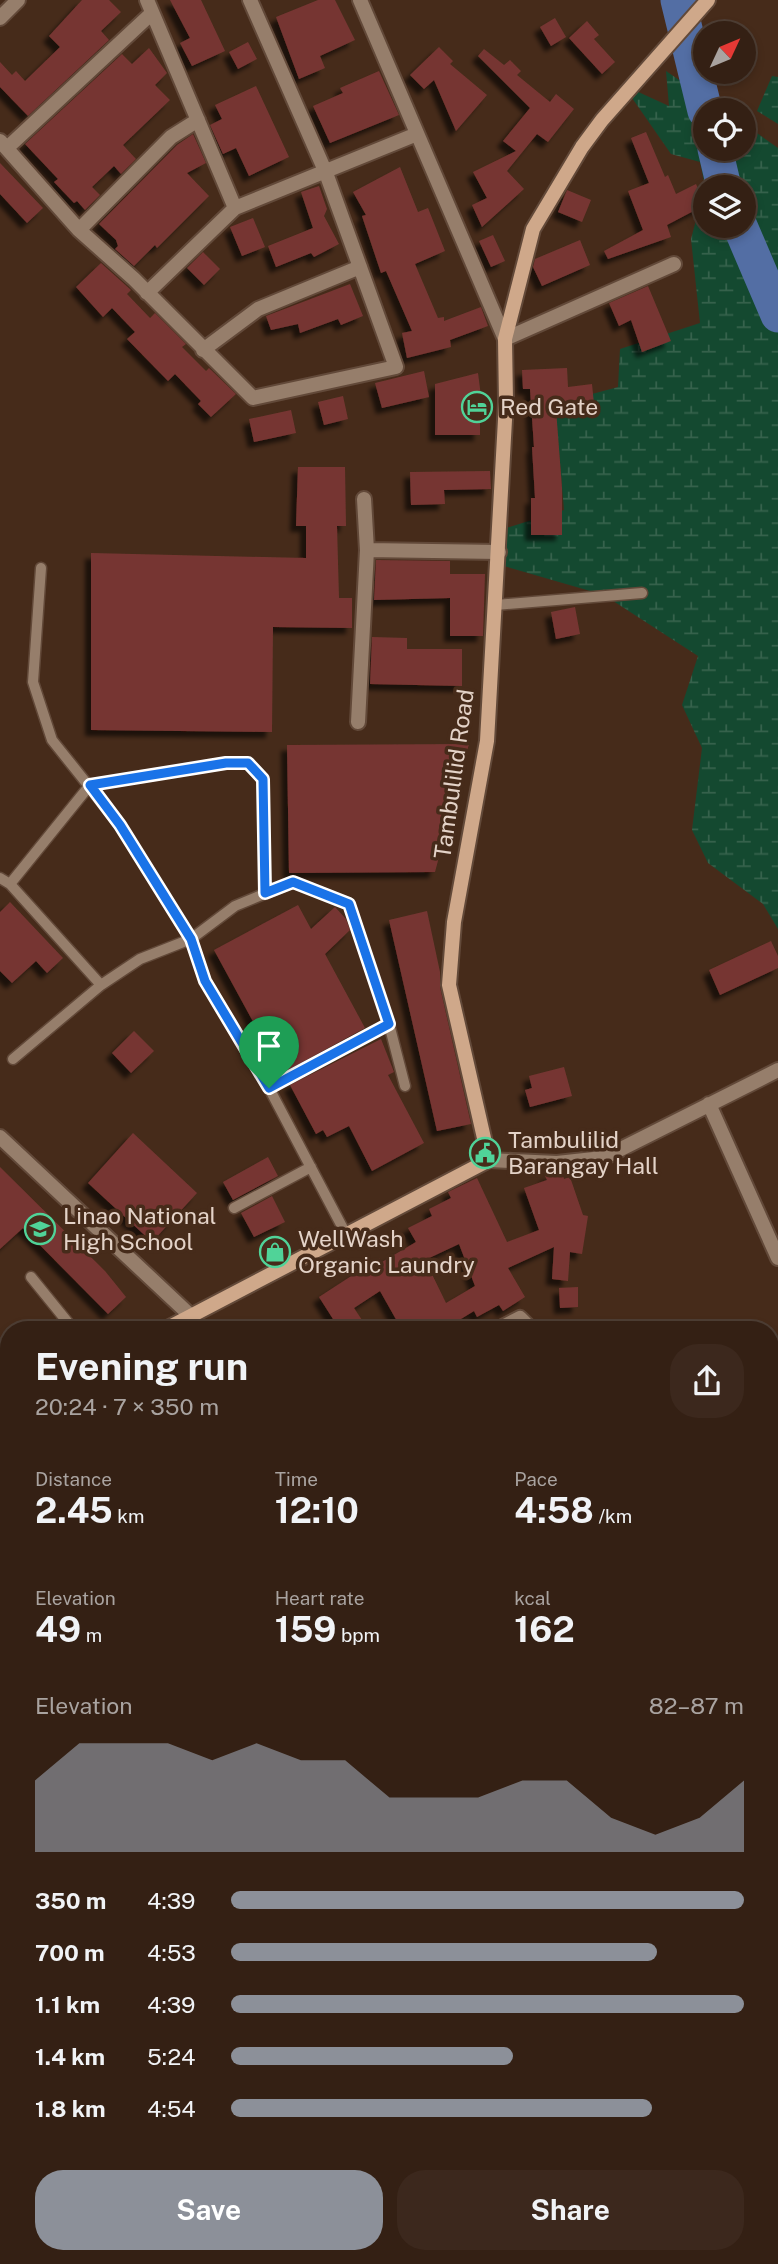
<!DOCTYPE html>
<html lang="en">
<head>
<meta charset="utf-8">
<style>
  :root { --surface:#342014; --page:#3c281d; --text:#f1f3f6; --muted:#a9a3a0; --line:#4e3e34; --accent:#8c9099 }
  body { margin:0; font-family:"Public Sans",sans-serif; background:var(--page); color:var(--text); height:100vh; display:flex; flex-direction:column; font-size:26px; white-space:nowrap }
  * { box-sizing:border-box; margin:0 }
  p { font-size:23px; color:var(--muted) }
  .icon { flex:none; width:38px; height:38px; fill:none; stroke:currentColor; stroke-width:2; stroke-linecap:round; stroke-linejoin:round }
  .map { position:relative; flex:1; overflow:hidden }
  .side { position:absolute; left:0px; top:1321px; width:779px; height:943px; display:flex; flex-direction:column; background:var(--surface); border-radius:28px 28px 0 0; box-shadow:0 4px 10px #0003,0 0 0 2px var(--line) }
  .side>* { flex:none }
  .needle { width:46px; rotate:46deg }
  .fabs { position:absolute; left:693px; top:21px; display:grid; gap:14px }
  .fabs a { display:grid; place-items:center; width:63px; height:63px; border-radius:50%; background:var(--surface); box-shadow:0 4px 10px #0003,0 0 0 2px var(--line); font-size:35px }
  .pin { position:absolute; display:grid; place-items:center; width:60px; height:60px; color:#fff; margin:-72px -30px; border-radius:50% 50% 50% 0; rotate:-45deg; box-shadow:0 0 7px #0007 }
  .pin .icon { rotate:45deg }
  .round { display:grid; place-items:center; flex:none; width:74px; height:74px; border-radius:28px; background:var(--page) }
  .headline { display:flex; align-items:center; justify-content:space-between; height:119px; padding:0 35px }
  h1 { font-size:38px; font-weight:700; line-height:52px }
  .metrics { display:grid; grid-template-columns:repeat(3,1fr); gap:10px; height:119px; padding:7px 35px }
  .metrics div { display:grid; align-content:center }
  .metrics b { font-size:35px; font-weight:700 }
  .metrics small { font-size:19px; font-weight:400 }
  .metrics p { font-size:19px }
  .chart { height:196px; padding:14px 35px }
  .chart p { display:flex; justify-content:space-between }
  .chart svg { width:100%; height:126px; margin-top:7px; fill:var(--accent); opacity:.7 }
  .primary-button { display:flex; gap:14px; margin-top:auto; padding:14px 35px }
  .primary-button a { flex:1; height:80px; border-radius:28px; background:var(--accent); color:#fff; font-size:28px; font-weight:700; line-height:80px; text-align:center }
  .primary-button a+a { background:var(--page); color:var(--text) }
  ul { padding:0 35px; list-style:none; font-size:23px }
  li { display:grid; grid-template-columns:112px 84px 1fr; align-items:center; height:52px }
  li i { height:18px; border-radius:9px; background:var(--accent) }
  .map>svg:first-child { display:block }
  .wetland { fill:url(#wetland-marsh); fill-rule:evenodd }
  .garden { fill:#144930 }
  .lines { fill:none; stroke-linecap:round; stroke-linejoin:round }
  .river { stroke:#536ea4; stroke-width:35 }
  .building { fill:#763632; fill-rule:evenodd; filter:url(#shadow) }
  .lane-casing { stroke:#624939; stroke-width:13 }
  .street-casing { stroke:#624939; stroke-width:18 }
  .secondary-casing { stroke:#624939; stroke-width:18 }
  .lane { stroke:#967e6b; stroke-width:10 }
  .street { stroke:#967e6b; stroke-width:14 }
  .secondary { stroke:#cfa88a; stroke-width:14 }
  .route-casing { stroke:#fff; stroke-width:14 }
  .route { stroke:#1a73e8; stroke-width:9 }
  .labels { text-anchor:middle; stroke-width:7; stroke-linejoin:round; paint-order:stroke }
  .poi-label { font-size:23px; fill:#e4d3c8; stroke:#462b1a; text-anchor:start }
  .street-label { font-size:23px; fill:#e4d3c8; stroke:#462b1a }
</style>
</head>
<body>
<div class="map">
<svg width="778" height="2264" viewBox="0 0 778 2264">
  <defs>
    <pattern id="wetland-marsh" width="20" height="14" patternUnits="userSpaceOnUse" patternTransform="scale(1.75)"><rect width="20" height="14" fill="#144930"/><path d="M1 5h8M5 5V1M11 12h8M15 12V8" fill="none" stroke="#36624c"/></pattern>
    <filter id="shadow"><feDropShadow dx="-6" dy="6" stdDeviation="2" flood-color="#0009"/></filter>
  </defs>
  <rect width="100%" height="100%" fill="#462b1a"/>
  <path class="wetland" d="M666,71L723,110H705V149H744V124L778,148V929L763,904L708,863L692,830L702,748L682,705L698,656L604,595L504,566L506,528L564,510L555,404L618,387L620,349L700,323L691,239L705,186L700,162L671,154L623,85L669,106ZM705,187H744V226H705Z
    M772,76L778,77V124L757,111Z"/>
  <path class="garden" d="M9,2162V2250L0,2254V2167Z"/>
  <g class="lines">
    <path class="river" d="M678,0L705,111
      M715,149L724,187
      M740,226L778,315"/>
  </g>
  <path class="building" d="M82,0H109L121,12L101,31L109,40L28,116L0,87V62L12,75L16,71L25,81L60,47L49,36Z
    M170,0H201L225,51L192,66L180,43L190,38Z
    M318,0H335L355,40L320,56L325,68L299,79L276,17Z
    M555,18L566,37L551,46L540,27Z
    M587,21L599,35L594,39L615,62L602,74L569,38Z
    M248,42L257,59L238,69L229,52Z
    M439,47L453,61L450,64L487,95L456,131L434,80L424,89L410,75Z
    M149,48L167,73L155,85L170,100L123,145L136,159L121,174L114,166L92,187L100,195L85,210L77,201L74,203L54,182L58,179L25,144L122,54L132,64Z
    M484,49L504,65L510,60L521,71L517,75L550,102L556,94L574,109L548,142L537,134L507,171L524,189L482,227L472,205L487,198L473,172L516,151L503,141L530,108L478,56Z
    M379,71L399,115L330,143L313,106L343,93L340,88Z
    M256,86L289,157L249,176L236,148L223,154L210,125L222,119L215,105Z
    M646,132L665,177L668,175L676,194L696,184L705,205L667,225L671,237L608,259L604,251L643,230L628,191L649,183L631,138Z
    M193,134L206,163L187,173L209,196L157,248L155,245L134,266L115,249L118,246L116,240L99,224L177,145Z
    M0,163L43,208L27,223L0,194Z
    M400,167L418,212L428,208L445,251L415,264L438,318L444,317V321L481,307L488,326L450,340L451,347L407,358L402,333L412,331L386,271L381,273L362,216L366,215L353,192Z
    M319,186L327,209L324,216L339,244L314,257L311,253L276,267L268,246L313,228L301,192Z
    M567,190L591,200L582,222L558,212Z
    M253,218L265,247L242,256L230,227Z
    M493,235L505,261L491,267L479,241Z
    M580,240L590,265L542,286L533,267L535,259Z
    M203,252L220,269L204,285L187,268Z
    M101,263L131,290L127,294L150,318L155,313L186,344L182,347L206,371L209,368L236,394L211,417L198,404L201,401L175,374L168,381L127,339L135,332L112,308L103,317L76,287Z
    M350,284L363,316L341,325L338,319L300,333L298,324L271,330L266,316Z
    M648,286L671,341L642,352L631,320L619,326L609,303Z
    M567,368L568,387L592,384L594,404L556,409L562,488V535H531V498H535L532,447H534L530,389H523L522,370Z
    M424,371L429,397L382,408L375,383Z
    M478,373L484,420H480V435H435V384Z
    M343,396L348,419L324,425L318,402Z
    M291,410L296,433L254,442L249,419Z
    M298,467H345L346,526H337L339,598H352V628L273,627L272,732L91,730V553L306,558V526H296Z
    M490,471L491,489L444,490L445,504L411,505L410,472Z
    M376,560L450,561V574H485L483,636H450V598L374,600Z
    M575,607L580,634L556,639L551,612Z
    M372,637L407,638V649H462V686L370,684Z
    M469,744L435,872L289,873L287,745Z
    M10,902L63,958L47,973L36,961L12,983L0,971V912Z
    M298,905L311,929L335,907L346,919L350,930L325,954L365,1028L284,1072L280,1071L214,950Z
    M427,911L440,972V987L471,1124L437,1131L389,920Z
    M771,941L778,956V968L720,995L709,970Z
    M134,1031L154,1051L131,1073L112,1053Z
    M381,1039L394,1072L388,1075L424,1143L372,1171L349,1126L327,1137L323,1130L316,1134L290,1085Z
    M564,1067L572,1096L530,1107L525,1090L532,1088L529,1076Z
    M133,1133L197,1193L152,1242L88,1183Z
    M268,1157L278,1176L233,1200L223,1182Z
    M0,1167L105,1271L126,1297L108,1314L23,1228L0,1249Z
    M562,1172L564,1179L570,1177L583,1215L588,1216L582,1254L570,1252L568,1281L552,1279L554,1247L508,1268L525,1297L503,1311L499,1305L477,1317L474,1311L443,1330H402L380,1291L354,1308L362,1320L340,1330L319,1297L379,1258L382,1262L416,1242L408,1228L432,1216L429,1209L451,1198L448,1192L477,1178L507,1242L539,1230L524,1188L547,1180L545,1176ZM459,1244L475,1286L446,1303L425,1260Z
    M272,1196L285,1222L254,1237L241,1213Z
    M578,1287V1307L560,1308L559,1288Z"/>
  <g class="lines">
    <g class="lane-casing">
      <path id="lane" d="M496,605L642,593
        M0,878L10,884L101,985
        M10,884L90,785L226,763H248L263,779L265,893
        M13,1059L101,985L140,959L191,939L120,825L52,740L33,682L41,568
        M269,1088L389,1024
        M234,1208L311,1167
        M347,1236L269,1088L205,981L191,939L235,906L293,882L349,904L389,1024L405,1086
        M31,1277L74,1330
        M0,1893L9,1889
        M0,2104L9,2099
        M0,2161L9,2157"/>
    </g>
    <g class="street-casing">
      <path id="street" d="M147,0L235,208
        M360,0L505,339L674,264
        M0,18L18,0
        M0,141L79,230L134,279L253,398L396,367L326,173L250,0
        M7,148L152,13
        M79,230L171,137L198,120
        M147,293L235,208L417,134
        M203,350L258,309L360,267
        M367,550L499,552
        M358,722L367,550L364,499
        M709,1104L778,1258
        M0,1137L192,1317
        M489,1160L557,1163L603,1158L778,1070
        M497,1330L520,1318L532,1330
        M0,1640L9,1635
        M0,1754L9,1749"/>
    </g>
    <g class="secondary-casing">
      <path id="secondary" d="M164,1330L489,1160L449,985L454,922L487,741L506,402L505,339L533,229L582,147L602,120L708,0
        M0,1423L9,1417
        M0,2003L9,2017
        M145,2256L150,2264"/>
    </g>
    <use href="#lane" class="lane"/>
    <use href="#street" class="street"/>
    <use href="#secondary" class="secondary"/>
  </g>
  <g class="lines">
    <g class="route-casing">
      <path id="route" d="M226,763H248L263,779L265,893L293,882L349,904L389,1024L269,1088L205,981L191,939L120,825L90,785Z"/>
    </g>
    <use href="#route" class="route"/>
  </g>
  <defs>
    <g id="hotel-ring" transform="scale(1.575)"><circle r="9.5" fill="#462b1a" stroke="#50d398" stroke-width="1.5"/><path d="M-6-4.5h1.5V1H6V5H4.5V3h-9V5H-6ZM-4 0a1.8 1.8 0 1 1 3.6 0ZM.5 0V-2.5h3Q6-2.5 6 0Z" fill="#50d398"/></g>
    <g id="civic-ring" transform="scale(1.575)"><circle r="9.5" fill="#462b1a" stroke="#50d398" stroke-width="1.5"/><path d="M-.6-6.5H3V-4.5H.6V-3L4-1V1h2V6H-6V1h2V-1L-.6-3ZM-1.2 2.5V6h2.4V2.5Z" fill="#50d398"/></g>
    <g id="school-ring" transform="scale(1.575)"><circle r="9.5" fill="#462b1a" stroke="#50d398" stroke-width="1.5"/><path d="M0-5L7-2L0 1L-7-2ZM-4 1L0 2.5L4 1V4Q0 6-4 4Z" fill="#50d398"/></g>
    <g id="shop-ring" transform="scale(1.575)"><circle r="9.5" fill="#462b1a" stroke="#50d398" stroke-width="1.5"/><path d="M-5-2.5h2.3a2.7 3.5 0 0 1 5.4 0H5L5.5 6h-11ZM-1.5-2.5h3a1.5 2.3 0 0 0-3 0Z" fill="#50d398"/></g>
  </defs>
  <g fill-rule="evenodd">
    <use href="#hotel-ring" x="477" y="407"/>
    <use href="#civic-ring" x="485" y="1153"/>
    <use href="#school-ring" x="40" y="1229"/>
    <use href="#shop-ring" x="275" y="1252"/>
  </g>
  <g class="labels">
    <g class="poi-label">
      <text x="500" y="415">Red Gate</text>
      <text x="508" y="1148">Tambulilid<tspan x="508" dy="26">Barangay Hall</tspan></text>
      <text x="63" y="1224">Linao National<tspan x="63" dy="26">High School</tspan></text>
      <text x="298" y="1247">WellWash<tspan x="298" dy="26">Organic Laundry</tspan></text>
    </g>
    <g class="street-label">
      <text transform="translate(454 774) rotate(-82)" y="8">Tambulilid Road</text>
    </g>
  </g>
</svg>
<div class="fabs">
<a><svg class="needle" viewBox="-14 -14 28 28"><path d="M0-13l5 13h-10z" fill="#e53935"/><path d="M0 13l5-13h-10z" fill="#a9a3a0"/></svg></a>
<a><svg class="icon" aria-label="locate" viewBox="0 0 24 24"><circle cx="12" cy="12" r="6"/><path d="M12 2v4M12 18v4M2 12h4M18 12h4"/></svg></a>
<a><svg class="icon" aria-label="layers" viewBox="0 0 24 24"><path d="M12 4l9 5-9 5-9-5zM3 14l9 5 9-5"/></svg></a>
</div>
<div class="pin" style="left:269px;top:1088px;background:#1e9e55"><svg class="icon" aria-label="arrive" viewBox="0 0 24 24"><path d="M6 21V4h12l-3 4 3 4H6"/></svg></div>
<section class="side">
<div class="headline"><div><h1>Evening run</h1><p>20:24 · 7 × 350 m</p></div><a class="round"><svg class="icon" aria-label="share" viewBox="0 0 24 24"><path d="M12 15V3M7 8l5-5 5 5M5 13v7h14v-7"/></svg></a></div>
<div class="metrics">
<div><p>Distance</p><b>2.45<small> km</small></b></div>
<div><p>Time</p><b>12:10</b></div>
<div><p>Pace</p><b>4:58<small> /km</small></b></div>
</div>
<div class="metrics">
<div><p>Elevation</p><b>49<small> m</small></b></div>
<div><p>Heart rate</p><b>159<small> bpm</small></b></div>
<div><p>kcal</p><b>162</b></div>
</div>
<div class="chart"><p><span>Elevation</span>82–87 m</p>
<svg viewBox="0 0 160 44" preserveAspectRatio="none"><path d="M0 44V19L10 6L20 6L30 6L40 12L50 6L60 12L70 12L80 25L90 25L100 25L110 19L120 19L130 32L140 38L150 32L160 19V44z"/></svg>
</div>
<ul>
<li><b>350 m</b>4:39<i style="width:100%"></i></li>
<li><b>700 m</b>4:53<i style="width:83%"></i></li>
<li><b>1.1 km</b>4:39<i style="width:100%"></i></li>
<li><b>1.4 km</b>5:24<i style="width:55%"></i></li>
<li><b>1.8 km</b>4:54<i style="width:82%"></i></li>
</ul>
<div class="primary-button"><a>Save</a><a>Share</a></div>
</section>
</div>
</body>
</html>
